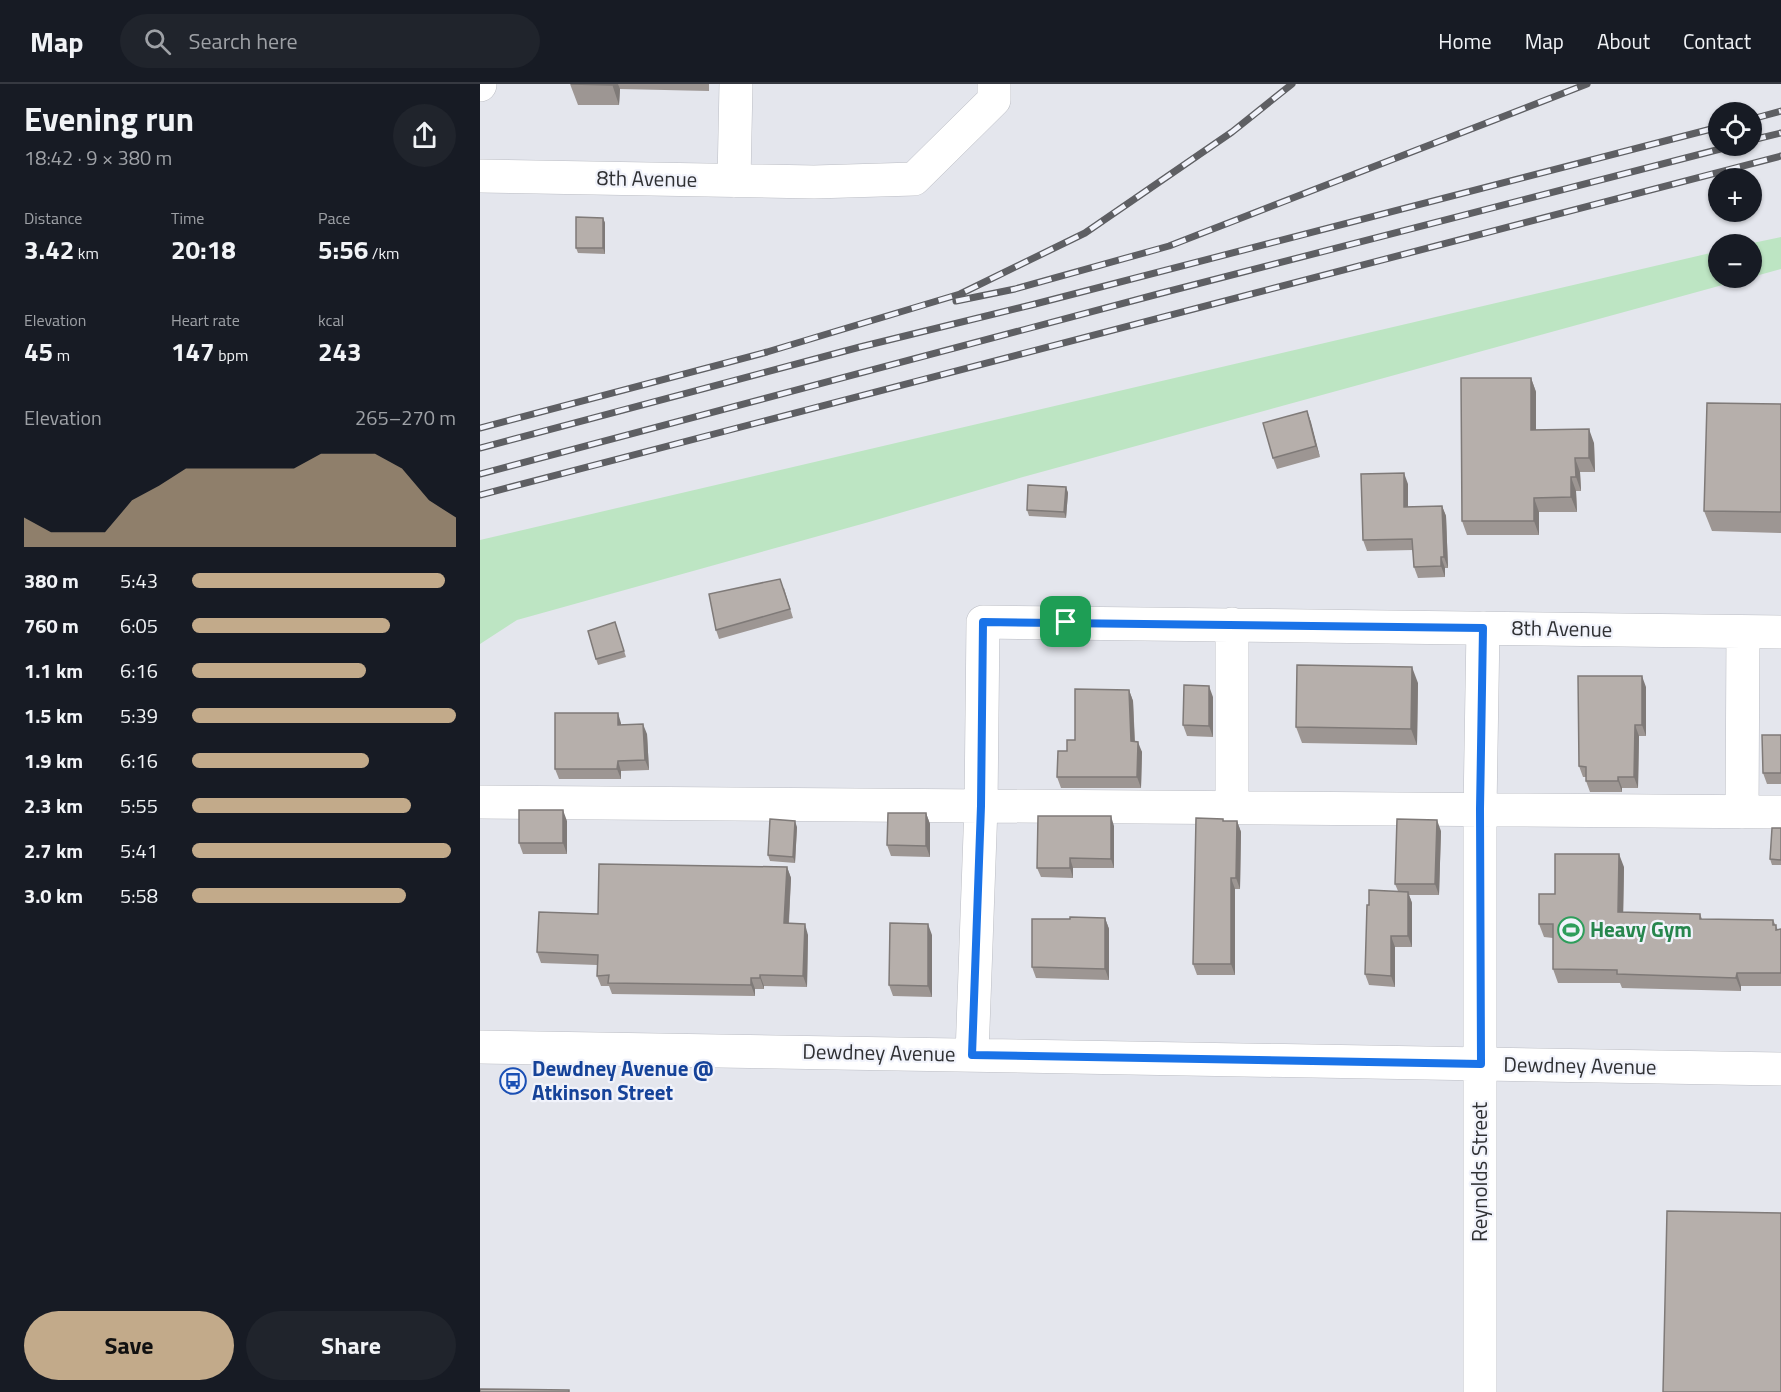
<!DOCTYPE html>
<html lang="en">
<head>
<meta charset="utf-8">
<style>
  :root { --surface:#171b24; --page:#20242c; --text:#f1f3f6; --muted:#9ea1a6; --line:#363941; --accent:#c2aa8a }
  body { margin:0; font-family:"Titillium Web",sans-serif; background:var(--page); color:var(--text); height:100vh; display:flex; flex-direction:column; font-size:22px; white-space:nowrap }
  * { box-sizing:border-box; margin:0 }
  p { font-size:20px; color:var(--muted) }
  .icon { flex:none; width:33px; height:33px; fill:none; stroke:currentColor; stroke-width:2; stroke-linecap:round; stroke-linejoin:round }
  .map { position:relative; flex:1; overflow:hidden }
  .panel { display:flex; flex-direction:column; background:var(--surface); width:480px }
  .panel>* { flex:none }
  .controls { position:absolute; left:1228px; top:18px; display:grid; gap:12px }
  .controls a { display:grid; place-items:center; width:54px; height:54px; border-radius:50%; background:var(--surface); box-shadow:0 2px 4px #0004; font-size:30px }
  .pin { position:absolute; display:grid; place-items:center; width:51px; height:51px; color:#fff; margin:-26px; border-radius:12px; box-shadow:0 3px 9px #0006 }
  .round { display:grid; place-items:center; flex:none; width:63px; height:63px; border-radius:32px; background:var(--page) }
  .overview { display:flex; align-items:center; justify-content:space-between; height:102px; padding:0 24px }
  h1 { font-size:33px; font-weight:700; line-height:45px }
  .stats { display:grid; grid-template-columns:repeat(3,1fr); gap:9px; height:102px; padding:6px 24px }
  .stats div { display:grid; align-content:center }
  .stats b { font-size:26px; font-weight:700 }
  .stats small { font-size:16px; font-weight:400 }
  .stats p { font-size:16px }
  .chart { height:168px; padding:12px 24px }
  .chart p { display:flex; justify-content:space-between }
  .chart svg { width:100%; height:108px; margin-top:6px; fill:var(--accent); opacity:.7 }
  .cta { display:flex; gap:12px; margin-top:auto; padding:12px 24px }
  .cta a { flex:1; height:69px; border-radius:36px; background:var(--accent); color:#111; font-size:24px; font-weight:700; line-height:69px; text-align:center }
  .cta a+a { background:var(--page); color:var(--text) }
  ul { padding:0 24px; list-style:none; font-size:20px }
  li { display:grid; grid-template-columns:96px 72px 1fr; align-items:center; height:45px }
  li i { height:15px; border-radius:8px; background:var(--accent) }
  header { display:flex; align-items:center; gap:36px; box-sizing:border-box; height:84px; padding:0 30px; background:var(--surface); border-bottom:2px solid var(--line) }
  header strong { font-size:28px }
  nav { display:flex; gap:33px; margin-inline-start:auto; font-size:21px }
  .search { width:420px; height:54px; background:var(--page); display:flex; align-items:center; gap:15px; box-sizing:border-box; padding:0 21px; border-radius:33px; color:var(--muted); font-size:22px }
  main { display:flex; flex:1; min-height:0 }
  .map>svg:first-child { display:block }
  .green { fill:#bde5c3 }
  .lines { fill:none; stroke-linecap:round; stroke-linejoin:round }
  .minor-casing { stroke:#bbbdc4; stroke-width:34 }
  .minor { stroke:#fff; stroke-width:33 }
  .rail-casing { stroke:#5e5f63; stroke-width:7 }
  .rail { stroke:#f1f3fb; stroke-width:4.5; stroke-dasharray:14; stroke-linecap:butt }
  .wall { fill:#9d9693 }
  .shaded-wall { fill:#7f7a78 }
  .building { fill:#b6afab; stroke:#7f7a78; stroke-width:1.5 }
  .route-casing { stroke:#fff; stroke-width:12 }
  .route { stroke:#1a73e8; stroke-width:8 }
  .labels { text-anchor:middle; stroke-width:4.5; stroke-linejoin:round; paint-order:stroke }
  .street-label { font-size:21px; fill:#2f3033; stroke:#f1f3fb }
  .leisure-label { font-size:21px; font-weight:bold; fill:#27864d; stroke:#f1f3fb; text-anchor:start }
  .transit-label { font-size:21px; font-weight:bold; fill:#164399; stroke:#f1f3fb; text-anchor:start }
</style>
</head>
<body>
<header>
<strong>Map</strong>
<div class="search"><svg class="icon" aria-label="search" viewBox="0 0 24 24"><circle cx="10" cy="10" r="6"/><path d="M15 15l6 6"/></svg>Search here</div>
<nav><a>Home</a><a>Map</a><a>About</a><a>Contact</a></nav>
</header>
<main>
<section class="panel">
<div class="overview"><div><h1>Evening run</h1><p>18:42 · 9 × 380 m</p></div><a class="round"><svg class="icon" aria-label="share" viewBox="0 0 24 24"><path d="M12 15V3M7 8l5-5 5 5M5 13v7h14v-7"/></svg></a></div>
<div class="stats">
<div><p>Distance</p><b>3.42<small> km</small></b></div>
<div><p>Time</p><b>20:18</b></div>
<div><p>Pace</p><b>5:56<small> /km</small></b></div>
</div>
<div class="stats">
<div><p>Elevation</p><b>45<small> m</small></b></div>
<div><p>Heart rate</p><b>147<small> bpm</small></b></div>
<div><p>kcal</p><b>243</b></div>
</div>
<div class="chart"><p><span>Elevation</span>265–270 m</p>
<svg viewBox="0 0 160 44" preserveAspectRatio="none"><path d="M0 44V32L10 38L20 38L30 38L40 25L50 19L60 12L70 12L80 12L90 12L100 12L110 6L120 6L130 6L140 12L150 25L160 32V44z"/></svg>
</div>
<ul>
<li><b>380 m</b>5:43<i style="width:96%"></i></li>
<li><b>760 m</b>6:05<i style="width:75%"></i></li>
<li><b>1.1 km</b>6:16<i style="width:66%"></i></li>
<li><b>1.5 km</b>5:39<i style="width:100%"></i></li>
<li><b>1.9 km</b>6:16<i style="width:67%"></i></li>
<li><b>2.3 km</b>5:55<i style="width:83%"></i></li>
<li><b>2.7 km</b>5:41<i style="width:98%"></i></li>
<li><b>3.0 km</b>5:58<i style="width:81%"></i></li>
</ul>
<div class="cta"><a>Save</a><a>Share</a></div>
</section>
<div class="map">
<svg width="1301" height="1308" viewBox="0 0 1301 1308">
  <rect width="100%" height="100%" fill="#e4e6ed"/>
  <path class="green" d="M1301,153V185L1272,193V160H1268Z
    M1239,167V194H1268L543,393L389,438L37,536L0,560V456Z"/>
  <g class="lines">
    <g class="minor-casing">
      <path id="minor" d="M0,1V0
        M0,92L334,98L434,95L514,16V0
        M254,97L256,0
        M752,540V724
        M0,718L1301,728
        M1262,728L1263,548
        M0,963L1301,985
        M492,971L501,722L503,538L1301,548
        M1000,1308V725L1003,544"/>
    </g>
    <use href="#minor" class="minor"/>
    <g class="rail-casing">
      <path id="rail" d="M1272,35L1301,27
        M1272,56L1301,49
        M476,217L535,205L689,162L1107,0
        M0,344L287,268L480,210L605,149L752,48L812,0
        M0,364L380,263L555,220L1239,43
        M0,390L682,209L1252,62
        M0,411L1301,72"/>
    </g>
    <use href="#rail" class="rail"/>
  </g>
  <path class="wall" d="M90,0H229V7L140,5L139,21H98Z
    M123,134L125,139V170L98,169L96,164Z
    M1051,294L1056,308V346L1114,359L1115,388H1100L1101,407H1096L1097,428H1059V451H987L982,437Z
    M1301,320V449L1232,447L1224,427Z
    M827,327L840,373L797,385L793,374Z
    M928,400V423L962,422L966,432L968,484H965V493L938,494L934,483L933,466L887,467L883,456Z
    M586,403L588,409L586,434L549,432L547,426Z
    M304,504L313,534L239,555L236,546Z
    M135,538L146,573L118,581L116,575Z
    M938,599L937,661L822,659L816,643Z
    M1166,603V652H1159L1158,704H1142V708H1110L1106,697V693H1103L1099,682Z
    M649,606L653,617L655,657L662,668L661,704H581L577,693L595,656Z
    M733,613V653L707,652L703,641Z
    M141,639V641L167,650L169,686L141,687V695H79L75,685Z
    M1301,651V700H1287L1283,689Z
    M446,729L450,740V773L411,772L407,761Z
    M743,735L744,737H757L761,748L760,805H755V891H717L713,880Z
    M87,737V770H43L39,759Z
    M634,742V784H593V794L561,793L557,784Z
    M317,743L315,779L290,777L288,771Z
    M1301,744V781H1292L1290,775Z
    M961,747L959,811H929L932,819V863H915V903L889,901L885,890L918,807L915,800Z
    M307,783L311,794L309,839L328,851L327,903L284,902V905H275V912L132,910L129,902H121L117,892V881L61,879L57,868L118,830Z
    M1144,783L1143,828L1220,830L1222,835L1293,836L1298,846L1301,845V902H1261V907L1142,904L1140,899H1078L1073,885V854L1064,853L1059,840Z
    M625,834L629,845V896L556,894L552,883L590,835Z
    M452,851V913L413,912L409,901Z"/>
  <path class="shaded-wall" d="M132,0H138L140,5L139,21Z
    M123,134L125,139V170L123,164Z
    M1051,294L1056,308V360L1051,346Z
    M827,327L831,338L840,373L836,362Z
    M1109,345L1114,359L1115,388L1109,374Z
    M1095,374L1100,388L1101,407L1096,393Z
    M924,389L928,400V434L924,423Z
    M1091,393L1096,407L1097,428L1091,413Z
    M586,403L588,409L586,434L584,428Z
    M1054,414L1059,428V451L1054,437Z
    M962,422L966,432L968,484L964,473Z
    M961,473L965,484V493L961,482Z
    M932,583L938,599L937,661L931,645Z
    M1162,592L1166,603V652L1162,641Z
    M729,602L733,613V653L729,642Z
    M649,606L653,617L655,668L651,657Z
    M138,629L141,639V651L138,641Z
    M163,640L167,650L169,686L165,676Z
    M1155,641L1159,652L1158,704L1154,693Z
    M658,658L662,668L661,704L657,693Z
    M138,677L141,687V695L137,685Z
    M1138,693L1142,704V708L1138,697Z
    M83,726L87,737V770L83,759Z
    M446,729L450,740V773L446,762Z
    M631,732L634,742V784L631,775Z
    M957,736L961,747L959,811L955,800Z
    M315,737L317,743L315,779L313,773Z
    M757,737L761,748L760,805L756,794Z
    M1139,770L1144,783L1143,841L1138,828Z
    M590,774L593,784V794L590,784Z
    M307,783L311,794L308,850L304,839Z
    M751,794L755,805V891L751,880Z
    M928,808L932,819V863L928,852Z
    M625,834L629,845V896L625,885Z
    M325,840L328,851L327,903L323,892Z
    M448,840L452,851V913L448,902Z
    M911,852L915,863V903L911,892Z
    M1257,889L1261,902V907L1256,894Z
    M280,891L284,902V905L280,894Z
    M271,894L275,905V912L271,901Z"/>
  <path class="building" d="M91,0H132V1Z
    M96,133L123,134V164H96Z
    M981,294H1051V346L1109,345V374H1095L1096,393H1091V413L1054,414V437H982Z
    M1227,319L1301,320V428L1224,427Z
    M827,327L836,362L793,374L783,339Z
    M924,389V423L962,422L964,473H961V482L934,483L932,455L883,456L881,390Z
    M548,401L586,403L584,428L547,426Z
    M300,495L310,525L236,546L229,510Z
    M135,538L144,567L116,575L108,547Z
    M817,581L932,583L931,645L816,643Z
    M1098,592H1162V641H1155L1154,693H1138V697H1106V683L1099,682Z
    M704,601L729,602V642L703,641Z
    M595,605L649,606L651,657L658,658L657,693H577L578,667H587V656H595Z
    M75,629H138V641L163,640L165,676L138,677L137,685H75Z
    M1282,651H1301V689H1283Z
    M39,726H83V759H39Z
    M408,729H446V762L407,761Z
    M558,732H631V775L590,774V784H557Z
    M716,734L743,735V737H757L756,794H751V880H713Z
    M290,735L315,737L313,773L288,771Z
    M917,735L957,736L955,800H915Z
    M1292,744H1301V776L1290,775Z
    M1075,770H1139L1138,828L1220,830V835L1293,836V841H1296V846L1301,845V889H1257L1256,894L1137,890V886L1073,885V840H1059V810H1075Z
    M119,780L307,783L304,839L325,840L323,892L280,891V894H271V901L128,899L129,891L117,892L118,871L57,868L59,828L118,830Z
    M889,806L928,808V852H911V892L885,890L887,821H889Z
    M590,833L625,834V885L552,883V835H590Z
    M410,839L448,840V902L409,901Z
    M1187,1127L1301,1129V1308H1183Z
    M0,1305L89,1306V1308H0Z"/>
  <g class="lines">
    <g class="route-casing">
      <path id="route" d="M503,538L1003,544L1000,725L1001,980L492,971L501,722Z"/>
    </g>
    <use href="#route" class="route"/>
  </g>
  <defs>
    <g id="stadium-ring" transform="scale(1.35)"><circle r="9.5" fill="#f1f3fb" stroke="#2e9e5b" stroke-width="1.5"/><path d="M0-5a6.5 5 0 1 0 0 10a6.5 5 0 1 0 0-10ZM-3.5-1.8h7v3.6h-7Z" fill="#2e9e5b"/></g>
    <g id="bus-ring" transform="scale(1.35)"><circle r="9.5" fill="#f1f3fb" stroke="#1a4fb4" stroke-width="1.5"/><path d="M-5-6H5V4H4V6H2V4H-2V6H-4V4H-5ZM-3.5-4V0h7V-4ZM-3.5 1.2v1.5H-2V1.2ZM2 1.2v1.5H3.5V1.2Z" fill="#1a4fb4"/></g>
  </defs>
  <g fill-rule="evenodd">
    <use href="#stadium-ring" x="1091" y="846"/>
    <use href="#bus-ring" x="33" y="997"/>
  </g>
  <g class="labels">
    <g class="street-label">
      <text transform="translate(167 95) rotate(1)" y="7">8th Avenue</text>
      <text transform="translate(1082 545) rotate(1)" y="7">8th Avenue</text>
      <text transform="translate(399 969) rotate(1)" y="7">Dewdney Avenue</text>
      <text transform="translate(1100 982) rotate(1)" y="7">Dewdney Avenue</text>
      <text transform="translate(1000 1088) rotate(-90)" y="7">Reynolds Street</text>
    </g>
    <g class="leisure-label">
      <text x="1110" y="853">Heavy Gym</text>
    </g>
    <g class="transit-label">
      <text x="52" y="992">Dewdney Avenue @<tspan x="52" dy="24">Atkinson Street</tspan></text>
    </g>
  </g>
</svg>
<div class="controls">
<a><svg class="icon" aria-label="locate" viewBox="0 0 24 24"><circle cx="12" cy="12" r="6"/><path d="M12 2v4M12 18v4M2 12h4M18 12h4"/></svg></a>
<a>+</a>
<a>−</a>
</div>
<div class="pin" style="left:586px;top:538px;background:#1e9e55"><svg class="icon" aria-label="arrive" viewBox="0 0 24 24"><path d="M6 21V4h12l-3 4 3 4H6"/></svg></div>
</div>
</main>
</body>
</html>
